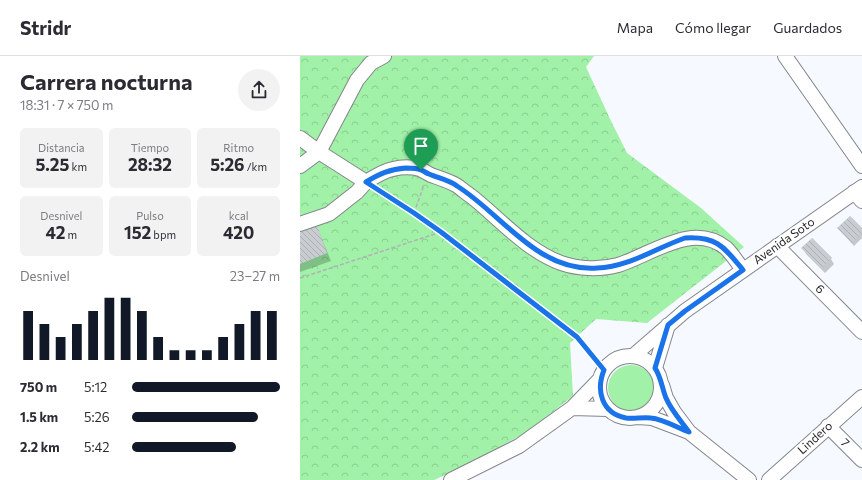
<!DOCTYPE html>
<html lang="es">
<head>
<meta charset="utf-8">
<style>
  :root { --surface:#fff; --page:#f2f2f3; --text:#2b2b33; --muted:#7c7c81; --line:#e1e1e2; --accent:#111827 }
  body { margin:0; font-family:Commissioner,sans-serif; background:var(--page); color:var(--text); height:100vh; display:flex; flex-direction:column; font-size:15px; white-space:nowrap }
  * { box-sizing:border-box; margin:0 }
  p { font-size:13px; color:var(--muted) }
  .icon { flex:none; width:22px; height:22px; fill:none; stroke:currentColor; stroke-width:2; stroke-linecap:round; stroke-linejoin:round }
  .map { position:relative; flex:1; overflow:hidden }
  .sheet { display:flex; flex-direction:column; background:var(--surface); width:300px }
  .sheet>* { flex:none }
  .pin { position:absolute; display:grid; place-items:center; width:34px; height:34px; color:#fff; margin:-41px -17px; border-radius:50% 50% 50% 0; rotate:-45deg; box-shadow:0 0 4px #0007 }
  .pin .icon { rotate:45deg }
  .round { display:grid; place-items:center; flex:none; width:42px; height:42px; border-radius:21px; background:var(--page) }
  .overview { display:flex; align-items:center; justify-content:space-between; height:68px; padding:0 20px }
  h1 { font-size:22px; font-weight:700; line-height:30px }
  .figures { display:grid; grid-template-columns:repeat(3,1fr); gap:6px; height:68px; padding:4px 20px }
  .figures div { display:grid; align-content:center; border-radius:6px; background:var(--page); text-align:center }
  .figures b { font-size:17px; font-weight:700 }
  .figures small { font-size:11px; font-weight:400 }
  .figures p { font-size:11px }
  .chart { height:112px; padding:8px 20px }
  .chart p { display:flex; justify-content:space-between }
  .chart svg { width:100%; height:72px; margin-top:4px; stroke:var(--accent); stroke-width:6 }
  ul { padding:0 20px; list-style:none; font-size:13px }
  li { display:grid; grid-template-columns:64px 48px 1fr; align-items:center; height:30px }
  li i { height:10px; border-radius:5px; background:var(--accent) }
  header { display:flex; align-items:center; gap:24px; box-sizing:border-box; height:56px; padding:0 20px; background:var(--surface); border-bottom:1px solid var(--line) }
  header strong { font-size:19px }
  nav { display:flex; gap:22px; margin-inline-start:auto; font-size:14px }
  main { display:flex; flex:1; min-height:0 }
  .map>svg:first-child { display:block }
  .park { fill:url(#park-crowns) }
  .garden { fill:#a1f1a8 }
  .shadow { fill:#0003 }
  .building { fill:url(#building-back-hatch) }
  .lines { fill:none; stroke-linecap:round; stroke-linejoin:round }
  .minor-casing { stroke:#83868b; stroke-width:16 }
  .path { stroke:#b0b2b7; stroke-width:1.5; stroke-dasharray:4 2; stroke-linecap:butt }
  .minor { stroke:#fff; stroke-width:14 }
  .route-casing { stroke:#fff; stroke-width:8 }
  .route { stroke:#1a73e8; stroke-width:5 }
  .labels { text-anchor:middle; stroke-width:4; stroke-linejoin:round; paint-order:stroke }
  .street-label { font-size:12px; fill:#1f2022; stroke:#fff }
</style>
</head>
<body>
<header>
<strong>Stridr</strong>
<nav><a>Mapa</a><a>Cómo llegar</a><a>Guardados</a></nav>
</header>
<main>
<section class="sheet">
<div class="overview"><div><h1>Carrera nocturna</h1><p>18:31 · 7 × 750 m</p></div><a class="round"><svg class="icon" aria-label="share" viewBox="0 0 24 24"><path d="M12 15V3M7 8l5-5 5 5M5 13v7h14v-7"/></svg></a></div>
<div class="figures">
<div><p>Distancia</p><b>5.25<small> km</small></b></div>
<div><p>Tiempo</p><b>28:32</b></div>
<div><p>Ritmo</p><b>5:26<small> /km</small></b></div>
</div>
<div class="figures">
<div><p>Desnivel</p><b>42<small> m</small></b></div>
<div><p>Pulso</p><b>152<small> bpm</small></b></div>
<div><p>kcal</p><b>420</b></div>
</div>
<div class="chart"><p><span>Desnivel</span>23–27 m</p>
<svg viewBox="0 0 160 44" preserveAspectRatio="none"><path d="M5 44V14M15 44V22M25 44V30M35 44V22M45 44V14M55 44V6M65 44V6M75 44V14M85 44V30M95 44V38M105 44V38M115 44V38M125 44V30M135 44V22M145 44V14M155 44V14"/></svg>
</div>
<ul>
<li><b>750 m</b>5:12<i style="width:100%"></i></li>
<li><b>1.5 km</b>5:26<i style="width:85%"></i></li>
<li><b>2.2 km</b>5:42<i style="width:70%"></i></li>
</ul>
</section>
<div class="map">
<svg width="562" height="424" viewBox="0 0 562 424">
  <defs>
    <pattern id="park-crowns" width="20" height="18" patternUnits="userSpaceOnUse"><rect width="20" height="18" fill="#a1f1a8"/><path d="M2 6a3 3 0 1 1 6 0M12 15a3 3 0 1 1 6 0" fill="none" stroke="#8ace90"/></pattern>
    <pattern id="building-back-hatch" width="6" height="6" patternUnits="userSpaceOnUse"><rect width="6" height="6" fill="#c9ccd1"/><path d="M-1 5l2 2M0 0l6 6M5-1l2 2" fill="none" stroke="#acafb3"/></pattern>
  </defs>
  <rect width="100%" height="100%" fill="#f6f9ff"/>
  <path class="park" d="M0,0H294L286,11L311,65L327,97L401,152L444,191L347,267L296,263L270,287L273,340L227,376L161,412L134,424H0Z"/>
  <path class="garden" d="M308 332a23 23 0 1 1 46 0a23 23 0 1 1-46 0Z"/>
  <path class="shadow" d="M16,171L20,178L31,205L0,216V177Z
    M539,173H562V182L554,190Z
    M503,192L531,203L534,208L525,217L506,198Z"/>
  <path class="building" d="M550,160L562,172V177L552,187L537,172Z
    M17,169L27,197L0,208V176Z
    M512,182L532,202L521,212L501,192Z"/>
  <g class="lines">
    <g class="minor-casing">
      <path id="minor" d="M485,0L562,110
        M0,82L19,96L66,126C74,121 83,115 93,113C101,111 112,111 120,113C124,115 127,117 131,119C139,122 149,125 156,129C161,132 166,137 171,140C200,163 226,194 261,207C278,213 300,214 318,209C351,199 392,165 426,192C432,198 438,207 443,214
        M0,110L19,96L57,24L71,7L84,0
        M554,136L562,145
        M0,168L29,158L57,136L66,126
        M477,190L562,276
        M333,300L385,255L562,131
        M299 331a31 31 0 1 1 62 0a31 31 0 1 1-62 0Z
        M355,312L368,269
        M362,329L366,342L374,356L389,376L449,424
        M272,352L308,353
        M338,361L352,362L389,376
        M528,370L562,404
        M151,424L219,390L272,352L300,323
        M469,424L562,341"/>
    </g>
    <path class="path" d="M77,133L141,176L277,281L302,311
      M114,157L124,129
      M0,222L141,176"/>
    <use href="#minor" class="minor"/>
  </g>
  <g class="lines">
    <g class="route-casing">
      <path id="route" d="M106,112C111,112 117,112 121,114C124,115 126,117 129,118C138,122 149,124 157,130C202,158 237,216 297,212C329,211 356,192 385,182C417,180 424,191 443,214L385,255L368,269L355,312C361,321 362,332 366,342C371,354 381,365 389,376C378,372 363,363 351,362C343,361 334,363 326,362C301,357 296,334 304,314L277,281L141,176L114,157L66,126C79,118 90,113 106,112Z"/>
    </g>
    <use href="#route" class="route"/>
  </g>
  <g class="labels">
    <g class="street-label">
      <text transform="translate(484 185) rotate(-35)" y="4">Avenida Soto</text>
      <text transform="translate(520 233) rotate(46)" y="4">6</text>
      <text transform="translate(515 382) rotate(-42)" y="4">Lindero</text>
      <text transform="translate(545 387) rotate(45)" y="4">7</text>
    </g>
  </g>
</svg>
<div class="pin" style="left:121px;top:114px;background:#1e9e55"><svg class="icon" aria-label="arrive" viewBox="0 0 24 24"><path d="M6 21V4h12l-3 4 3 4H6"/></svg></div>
</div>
</main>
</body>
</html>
